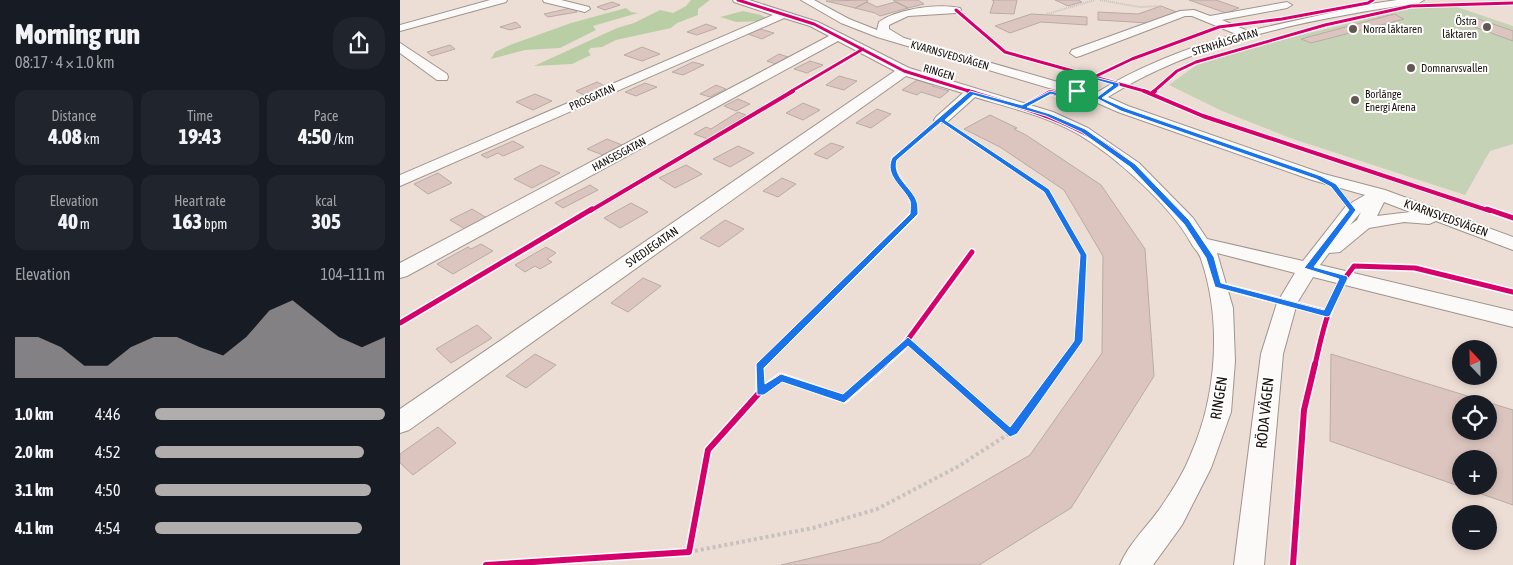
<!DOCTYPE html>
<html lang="en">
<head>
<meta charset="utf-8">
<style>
  :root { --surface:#171b24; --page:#20242c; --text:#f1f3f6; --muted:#9ea1a6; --accent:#b1adac }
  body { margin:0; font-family:"Asap Condensed",sans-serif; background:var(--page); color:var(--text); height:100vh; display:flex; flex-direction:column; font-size:19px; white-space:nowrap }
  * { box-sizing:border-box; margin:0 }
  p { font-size:16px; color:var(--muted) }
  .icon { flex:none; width:28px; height:28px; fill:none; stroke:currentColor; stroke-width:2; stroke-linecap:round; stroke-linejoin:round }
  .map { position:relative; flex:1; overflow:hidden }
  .sheet { display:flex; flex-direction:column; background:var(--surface); width:400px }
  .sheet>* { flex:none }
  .needle { width:32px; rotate:338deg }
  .fabs { position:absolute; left:1052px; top:340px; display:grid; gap:10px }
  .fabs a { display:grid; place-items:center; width:45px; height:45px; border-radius:50%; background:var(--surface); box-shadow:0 2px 8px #0003; font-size:25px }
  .pin { position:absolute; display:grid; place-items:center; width:42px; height:42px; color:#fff; margin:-21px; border-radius:10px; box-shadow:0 2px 8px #0006 }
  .round { display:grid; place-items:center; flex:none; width:52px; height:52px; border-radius:20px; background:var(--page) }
  .overview { display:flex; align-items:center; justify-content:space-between; height:85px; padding:0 15px }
  h1 { font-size:28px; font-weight:800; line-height:38px }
  .stats { display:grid; grid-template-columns:repeat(3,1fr); gap:8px; height:85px; padding:5px 15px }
  .stats div { display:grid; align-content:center; border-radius:12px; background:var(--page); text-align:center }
  .stats b { font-size:21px; font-weight:800 }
  .stats small { font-size:14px; font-weight:400 }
  .stats p { font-size:14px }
  .chart { height:140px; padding:10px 15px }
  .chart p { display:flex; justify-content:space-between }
  .chart svg { width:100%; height:90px; margin-top:5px; fill:var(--accent); opacity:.7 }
  ul { padding:0 15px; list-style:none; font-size:16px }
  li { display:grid; grid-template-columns:80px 60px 1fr; align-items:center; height:38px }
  li i { height:12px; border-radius:6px; background:var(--accent) }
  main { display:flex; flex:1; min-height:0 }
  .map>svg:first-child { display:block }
  .green { fill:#c6d2b5 }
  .forest { fill:#bacea5 }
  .building { fill:#dcc5be; stroke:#b8aba6; fill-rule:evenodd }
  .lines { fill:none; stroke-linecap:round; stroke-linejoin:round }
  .minor-casing { stroke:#9f948d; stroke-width:2 }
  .path-far3 { stroke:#c6c2be; stroke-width:2; stroke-dasharray:1 1; stroke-linecap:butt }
  .path-far2 { stroke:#c6c2be; stroke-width:2.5; stroke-dasharray:2 2; stroke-linecap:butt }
  .path-far1 { stroke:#c6c2be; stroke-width:3; stroke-dasharray:2.5 2.5; stroke-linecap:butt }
  .path { stroke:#c6c2be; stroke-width:4; stroke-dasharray:3 3; stroke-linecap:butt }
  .minor { fill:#fcfaf9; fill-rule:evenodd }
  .cycleway-far3-casing { stroke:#fff; stroke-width:5 }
  .cycleway-far2-casing { stroke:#fff; stroke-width:6 }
  .cycleway-far1-casing { stroke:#fff; stroke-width:8 }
  .cycleway-casing { stroke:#fff; stroke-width:9 }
  .cycleway-far3 { stroke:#d6006c; stroke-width:3 }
  .cycleway-far2 { stroke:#d6006c; stroke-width:4 }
  .cycleway-far1 { stroke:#d6006c; stroke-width:5 }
  .cycleway { stroke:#d6006c; stroke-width:6 }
  .route { fill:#1a73e8; stroke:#fff; fill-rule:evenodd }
  .poi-dot { fill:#635851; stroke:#fff; stroke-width:2 }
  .labels { text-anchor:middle; stroke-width:4; stroke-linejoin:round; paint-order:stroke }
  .far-poi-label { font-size:11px; fill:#19100a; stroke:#fff; text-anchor:start }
  .far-street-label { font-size:11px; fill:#19100a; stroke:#fff }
  .street-label { font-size:12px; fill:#19100a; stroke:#fff }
  .near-street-label { font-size:15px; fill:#19100a; stroke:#fff }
</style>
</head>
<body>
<main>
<section class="sheet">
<div class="overview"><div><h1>Morning run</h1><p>08:17 · 4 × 1.0 km</p></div><a class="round"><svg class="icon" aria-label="share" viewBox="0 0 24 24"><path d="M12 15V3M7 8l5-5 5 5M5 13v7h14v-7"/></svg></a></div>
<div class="stats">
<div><p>Distance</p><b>4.08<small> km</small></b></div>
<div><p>Time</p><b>19:43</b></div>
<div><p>Pace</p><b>4:50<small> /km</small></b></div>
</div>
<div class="stats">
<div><p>Elevation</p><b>40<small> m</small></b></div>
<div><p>Heart rate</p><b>163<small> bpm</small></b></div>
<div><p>kcal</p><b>305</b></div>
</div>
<div class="chart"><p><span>Elevation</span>104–111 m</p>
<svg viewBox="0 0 160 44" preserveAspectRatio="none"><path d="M0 44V24L10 24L20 29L30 38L40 38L50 29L60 24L70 24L80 29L90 33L100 24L110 11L120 6L130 15L140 24L150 29L160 24V44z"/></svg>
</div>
<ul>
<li><b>1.0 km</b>4:46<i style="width:100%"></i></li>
<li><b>2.0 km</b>4:52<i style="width:91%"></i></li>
<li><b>3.1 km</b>4:50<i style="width:94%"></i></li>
<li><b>4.1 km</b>4:54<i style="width:90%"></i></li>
</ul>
</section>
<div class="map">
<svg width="1113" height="565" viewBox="0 0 1113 565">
  <rect width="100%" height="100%" fill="#edded5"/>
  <path class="green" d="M1051,5L1113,26V144L1090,151L1065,195L890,138L822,111L769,85L795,66L848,48L1015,7Z"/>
  <path class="forest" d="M291,0H310L298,9V15L277,23L271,28L216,40L202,47L191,48L188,51L191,55L172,64L134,66L217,28L234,23L260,10L273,13L286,6Z
    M226,8L231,12L238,13L193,26L196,30L160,48L125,50L91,59L95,52L110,45L171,23Z
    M343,11L361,15L366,18L364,21L336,22L320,17Z"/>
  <path class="building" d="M468,0L467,2L455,8L426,1Z
    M493,0H518L524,4L508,8Z
    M592,0H617L614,14L590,13L594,1Z
    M655,0H678L682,2L668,6Z
    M789,0H816L839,8L826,13Z
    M212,2L220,5L205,10L197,7Z
    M467,2L477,7L495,2L508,8L480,16L475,13L455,8Z
    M761,6L779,13L749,23L698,20V12L738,14Z
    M171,8L177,12L148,17L144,14Z
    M631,14L687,17V25L641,22L610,33L595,26Z
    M994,14L1004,19L911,43L901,39Z
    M1076,18L1113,31V41L1061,22Z
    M116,22L121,27L110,30L100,27Z
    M306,24L317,28L297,35L287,32Z
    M360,29L374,33L362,39L348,34Z
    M50,45L55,49L32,56L27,52Z
    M242,47L260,54L242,61L224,55Z
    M379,54L388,57L376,64L367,61Z
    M410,61L423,65L407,73L394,69Z
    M293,62L304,65L283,75L272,72Z
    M439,76L457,81L444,90L426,85Z
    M517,80L533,85L532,86L549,91L540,98L521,92L517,95L502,90Z
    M197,82L205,86L184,95L176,91Z
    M245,83L257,87L236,96L225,92Z
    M316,85L326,89L310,97L300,94Z
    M135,94L152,101L133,110L116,102Z
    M338,99L350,104L336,111L324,106Z
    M403,103L420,110L403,120L386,113Z
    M477,109L491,114L471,128L456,123Z
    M338,112L346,115L308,139L294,134L306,127L311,129Z
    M590,115L617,128L614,129L626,135L701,185L745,249L754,376L671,508L579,565H381L480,542L630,455L702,353L703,256L664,190L600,147L564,129Z
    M207,139L222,145L203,155L187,149Z
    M113,141L124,147L103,156L98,153L87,158L81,155Z
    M431,143L444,147L427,159L414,154Z
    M338,146L354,153L330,167L313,159Z
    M141,165L160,173L132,188L114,179Z
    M286,165L302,174L275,188L259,178Z
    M38,173L52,183L28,194L14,184Z
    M382,178L396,184L378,197L363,191Z
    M190,185L198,190L163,208L155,203Z
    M231,203L248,212L220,228L204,218Z
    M72,209L87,218L65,229L50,220Z
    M325,220L344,229L319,247L300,238Z
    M81,244L93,251L53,274L37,264L68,247L71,249Z
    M146,247L156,253L147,259L152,262L140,269L135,266L125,272L115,265Z
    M243,278L261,286L228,312L211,303Z
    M77,325L92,338L51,363L36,349Z
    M135,354L156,365L126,388L106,376Z
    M931,354L1113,410V505L930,441ZM1061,404H1089V431H1061ZM1061,459H1089V486H1061Z
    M38,427L56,443L13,475L0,463V454Z"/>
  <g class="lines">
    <g class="minor-casing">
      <path id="minor" d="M90,0H107L106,2L0,31V25Z
        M143,0H161L189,7L190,9L185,12L144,2Z
        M333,0H349L418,22L509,68L653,112L688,128L739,163L793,218L807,239L903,261L946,206L965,195L912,180L718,112L693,101L477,37L441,23L401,0H414L449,19L477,30L479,22C497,9 538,3 560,8L561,10L556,13L508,16L489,25V29L504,38L696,93C740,66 786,48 836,34L792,16H785L680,56L676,57L670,53L672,50L780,11L794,10L810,16L887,2L892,5L887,8L822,20L848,31L970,4L997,0H1024L1019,3C915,18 798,40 708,97L728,106L924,174L985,190L1113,237V250L1036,221L1029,224L1004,222L969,228L940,252L929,253L920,265L1113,311V327L913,277L897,303L883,354L864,565H834L861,354L877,303L895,273L817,253L833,308L835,361L831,412L811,468L782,525L753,565H720C729,543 748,526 761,507C772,491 784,472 791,454C817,395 822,320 801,259C799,252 794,249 791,243C771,206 715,156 678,134C647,116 610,108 575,97L546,123H536L534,120L536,117L563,93L506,76L9,430L0,433V409L495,71L438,41L7,276L0,278V263L429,36L410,26L384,18L0,186V175L373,15L334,2ZM984,202L1010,212L977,216ZM961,212L957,220L950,225Z
        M0,43L47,74L48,77L47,80H37L0,53Z"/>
    </g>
    <path class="path-far3" d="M700,0L740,7L762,6
      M647,14L695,0"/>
    <path class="path-far2" d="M555,128L647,191L658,211"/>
    <path class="path-far1" d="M658,209L684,255L678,341L661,365
      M508,340L535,365"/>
    <path class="path" d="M534,364L609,433
      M289,552L413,528L477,509L559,466L613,431L662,364"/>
    <use href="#minor" class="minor"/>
    <g class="cycleway-far3-casing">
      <path id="cycleway-far3" d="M338,0L414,24L504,71L572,92
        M556,10L605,52L748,92
        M390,92L463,49
        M674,92L692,78L732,59L819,27L882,19L968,3L973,0
        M753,92L777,71L796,62L925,25L1011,6L1113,3"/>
    </g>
    <g class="cycleway-far2-casing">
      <path id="cycleway-far2" d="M568,91C628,109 686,124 734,167C749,180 762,196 776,211
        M744,91L803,116L1090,211
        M752,93L755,91
        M623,107L650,92L667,97L675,91
        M190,211L393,91
        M514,211C515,190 491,181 494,159L541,120"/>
    </g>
    <g class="cycleway-far1-casing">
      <path id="cycleway-far1" d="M775,209L787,222L810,257L818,285L927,313
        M1087,209L1113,218
        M0,323L192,209
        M362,365L514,214V209
        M483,365L501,349L572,252
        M915,365C923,329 930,295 954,266L1015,268L1113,292"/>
    </g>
    <g class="cycleway-casing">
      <path id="cycleway" d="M360,392L381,377L444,399L484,364
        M86,565L289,552L308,450L360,392V367L363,364
        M893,565L904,410L915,364"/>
    </g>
    <use href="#cycleway-far3" class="cycleway-far3"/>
    <use href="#cycleway-far2" class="cycleway-far2"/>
    <use href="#cycleway-far1" class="cycleway-far1"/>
    <use href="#cycleway" class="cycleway"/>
  </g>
  <path class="route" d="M690,76L719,83V86L702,98L725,108L921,176L936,184L956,210L914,267L947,276L948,278L930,316L927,317L815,287L806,258L784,224L730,167L681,132L646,116L573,95L545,120L649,189L687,255L683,341L617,434L610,437L508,346L444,403L382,382L364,395H357L356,364L510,214C510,210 511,205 510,201C503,186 484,176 492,158L570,91L622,105L650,91L667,95ZM693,79L713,85L696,98L721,111L916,179L931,187L949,210L904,268L939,279L924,310L821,283L814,257L789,220L735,164L685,129L650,114L627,107L651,94L669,99ZM541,122L644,192L680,255L674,341L610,427L508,337L443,394L381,374L365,384L364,368L518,214C518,211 518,205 517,202C512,187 492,178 497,160Z"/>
  <g class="poi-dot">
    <circle cx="1087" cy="27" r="5"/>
    <circle cx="953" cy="29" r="5"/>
    <circle cx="1011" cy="68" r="5"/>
    <circle cx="955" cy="100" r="5"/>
  </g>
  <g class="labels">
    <g class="far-poi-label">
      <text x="1077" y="25" text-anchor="end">Östra<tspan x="1077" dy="13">läktaren</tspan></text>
      <text x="963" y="33">Norra läktaren</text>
      <text x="1021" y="72">Domnarvsvallen</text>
      <text x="965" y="98">Borlänge<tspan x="965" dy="13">Energi Arena</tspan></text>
    </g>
    <g class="far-street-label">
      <text transform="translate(825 42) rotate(-17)" y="4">STENHÅLSGATAN</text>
      <text transform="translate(550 55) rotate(16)" y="4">KVARNSVEDSVÄGEN</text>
      <text transform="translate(539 72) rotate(17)" y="4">RINGEN</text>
      <text transform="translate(192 97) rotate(-24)" y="4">PROSGATAN</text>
      <text transform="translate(219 154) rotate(-28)" y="4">HANSESGATAN</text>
    </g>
    <g class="street-label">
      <text transform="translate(1046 218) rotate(20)" y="4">KVARNSVEDSVÄGEN</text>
      <text transform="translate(252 247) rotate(-35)" y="4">SVEDJEGATAN</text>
    </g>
    <g class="near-street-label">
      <text transform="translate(819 398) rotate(-81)" y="5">RINGEN</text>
      <text transform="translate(865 413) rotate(-84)" y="5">RÖDA VÄGEN</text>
    </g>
  </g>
</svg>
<div class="fabs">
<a><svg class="needle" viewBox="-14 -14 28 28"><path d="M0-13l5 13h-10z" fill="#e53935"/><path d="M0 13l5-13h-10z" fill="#9ea1a6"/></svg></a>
<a><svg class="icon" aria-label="locate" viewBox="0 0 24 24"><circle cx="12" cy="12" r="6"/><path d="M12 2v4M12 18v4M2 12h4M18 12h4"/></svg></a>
<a>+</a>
<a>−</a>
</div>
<div class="pin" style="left:677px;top:91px;background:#1e9e55"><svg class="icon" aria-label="arrive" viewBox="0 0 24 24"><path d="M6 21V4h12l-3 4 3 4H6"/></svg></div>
</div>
</main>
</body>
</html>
